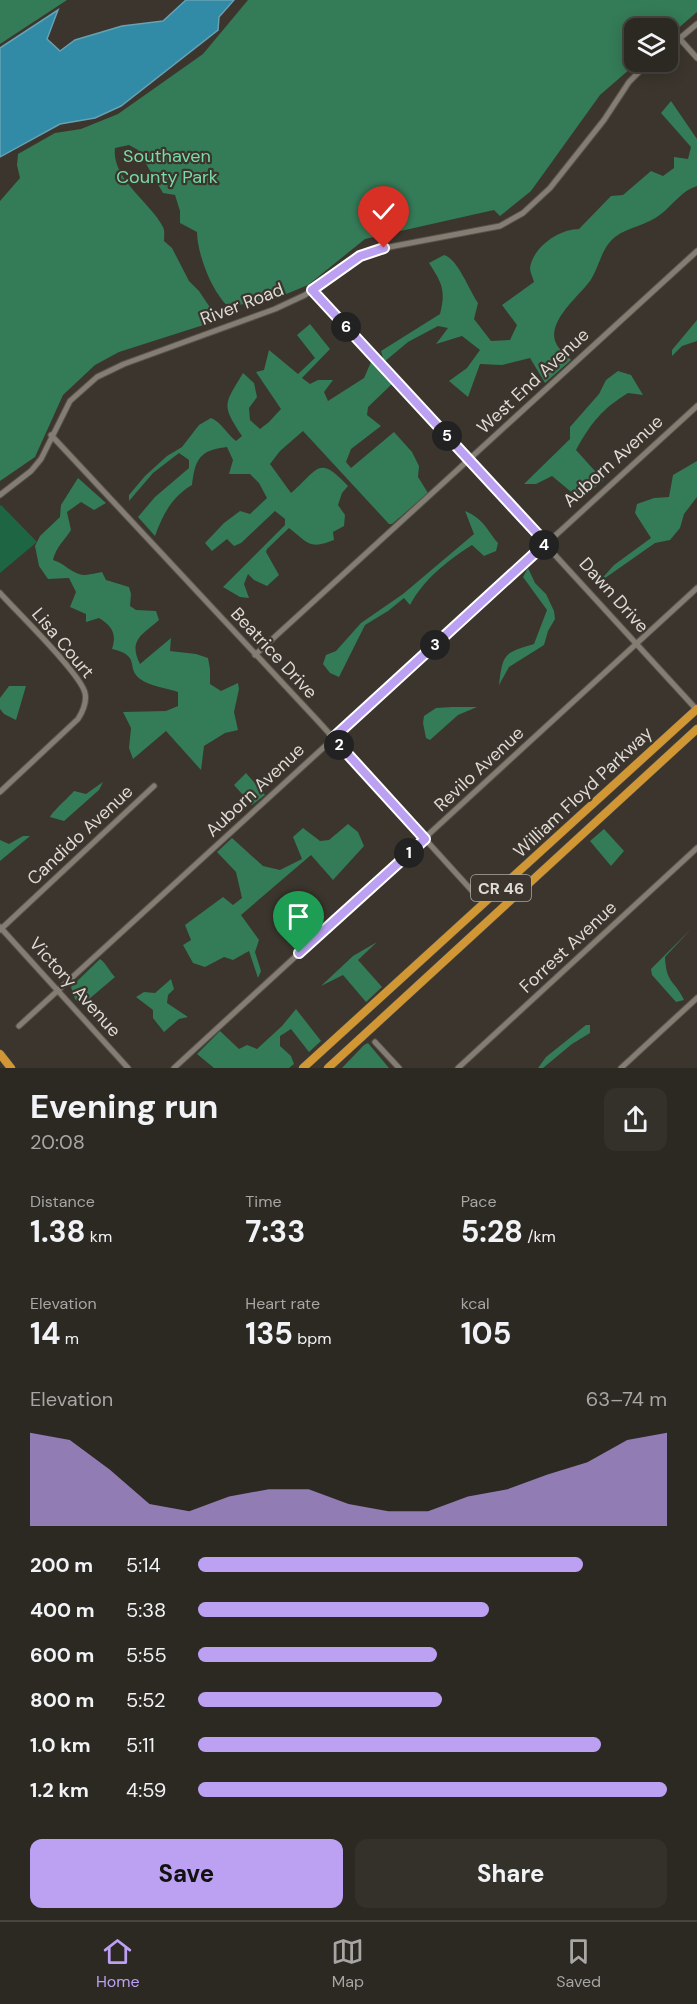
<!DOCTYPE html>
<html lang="en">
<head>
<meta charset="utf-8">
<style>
  :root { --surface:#2c2822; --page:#34302a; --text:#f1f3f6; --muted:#a6a6a5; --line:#484440; --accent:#bca0f2 }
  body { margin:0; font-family:"DM Sans",sans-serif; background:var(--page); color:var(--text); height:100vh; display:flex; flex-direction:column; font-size:22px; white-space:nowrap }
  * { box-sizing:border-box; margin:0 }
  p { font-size:20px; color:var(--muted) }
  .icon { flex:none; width:33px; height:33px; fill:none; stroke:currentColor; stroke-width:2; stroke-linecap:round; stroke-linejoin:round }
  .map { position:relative; height:1068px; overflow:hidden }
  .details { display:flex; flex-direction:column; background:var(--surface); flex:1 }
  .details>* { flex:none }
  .controls { position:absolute; left:624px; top:18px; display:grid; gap:12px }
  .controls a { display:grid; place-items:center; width:54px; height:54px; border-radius:12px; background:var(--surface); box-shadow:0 3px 15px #0003,0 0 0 2px var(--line); font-size:30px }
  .pin { position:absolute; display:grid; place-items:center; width:51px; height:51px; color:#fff; margin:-62px -26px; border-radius:50% 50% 50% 0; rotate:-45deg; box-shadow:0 0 6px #0007 }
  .pin .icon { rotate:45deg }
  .km { position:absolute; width:30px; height:30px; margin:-15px; border-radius:50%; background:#222; color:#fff; font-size:16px; line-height:30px; text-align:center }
  .round { display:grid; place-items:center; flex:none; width:63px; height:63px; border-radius:12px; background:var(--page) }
  .headline { display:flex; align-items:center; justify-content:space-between; height:102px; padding:0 30px }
  h1 { font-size:33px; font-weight:700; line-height:45px }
  .metrics { display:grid; grid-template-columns:repeat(3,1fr); gap:9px; height:102px; padding:6px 30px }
  .metrics div { display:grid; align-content:center }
  .metrics b { font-size:30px; font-weight:700 }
  .metrics small { font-size:16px; font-weight:400 }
  .metrics p { font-size:16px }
  .chart { height:168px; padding:12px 30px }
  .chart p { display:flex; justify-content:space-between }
  .chart svg { width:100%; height:108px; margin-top:6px; fill:var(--accent); opacity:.7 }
  .action { display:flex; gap:12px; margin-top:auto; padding:12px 30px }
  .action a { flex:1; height:69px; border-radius:12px; background:var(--accent); color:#111; font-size:24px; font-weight:700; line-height:69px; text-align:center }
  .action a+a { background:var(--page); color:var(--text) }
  ul { padding:0 30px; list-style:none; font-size:20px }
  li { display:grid; grid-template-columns:96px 72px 1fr; align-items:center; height:45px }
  li i { height:15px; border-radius:8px; background:var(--accent) }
  .dock { display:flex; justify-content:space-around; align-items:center; height:84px; border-top:2px solid var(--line); background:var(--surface); font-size:16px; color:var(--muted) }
  .dock a { display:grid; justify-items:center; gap:3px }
  .dock .on { color:var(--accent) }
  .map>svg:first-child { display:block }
  .green { fill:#1d6543 }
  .forest { fill:#347b57 }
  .water { fill:#318aa6; stroke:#65a2b4; stroke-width:1.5 }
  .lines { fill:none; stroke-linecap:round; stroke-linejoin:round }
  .minor-casing { stroke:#57524b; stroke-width:7 }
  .highway-casing { stroke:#57524b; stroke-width:9 }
  .minor { stroke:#847d73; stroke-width:5 }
  .highway { stroke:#d29735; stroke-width:8 }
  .route-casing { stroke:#fff; stroke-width:12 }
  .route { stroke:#bca0f2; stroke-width:8 }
  .labels { text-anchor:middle; stroke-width:4.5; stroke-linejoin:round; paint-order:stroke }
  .shield { fill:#3b352d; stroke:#ada8a3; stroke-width:1.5 }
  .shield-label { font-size:16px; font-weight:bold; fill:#dedad5 }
  .park-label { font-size:18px; fill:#78dca6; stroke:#3b352d }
  .street-label { font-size:18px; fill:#dedad5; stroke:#3b352d }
</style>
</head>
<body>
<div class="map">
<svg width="697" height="1068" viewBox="0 0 697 1068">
  <rect width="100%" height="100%" fill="#3b352d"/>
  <path class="green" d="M1,505L37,542L0,573V506Z"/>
  <path class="forest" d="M0,0H67L0,44Z
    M248,0H697V12L668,37V28H634V62H638L600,95L531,191L500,216L494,210L365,239L308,285L279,297L229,307C212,293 197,253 197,232L180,223V211L175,195L163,193L138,150L129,145L115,148C111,178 150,202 163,227C165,231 164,236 164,241L172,248L189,281L199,291L217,318L216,321L119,352L95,365L63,395L35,457L0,481V201L20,178L17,165L18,154L55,133L81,129L118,114L203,54Z
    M671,101L697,139V186C681,191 674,204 661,214C648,225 628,227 615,237C601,248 600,266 590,281C579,296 546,322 556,343C558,349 567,355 571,360L545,383L530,358L502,365L480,364L468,397L449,381L467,368L480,350L462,336L436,344L448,328L438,326L408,342L384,362L381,351L440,314C446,290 442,283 429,263L444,255C458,259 469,290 478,303L474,319L491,341L510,340L517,325L502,305L534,282C533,278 530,272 530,268C533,247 559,229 579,229L611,196L623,195L651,171L663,176L674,168V157L688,159L691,147L661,113Z
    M697,320V341L682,346L672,356V350Z
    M310,324L330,349L302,378L310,384L318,380H333L324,392L328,401L364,378L371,362L392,384L368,407L367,415L381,426L351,449L346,462L351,468L394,432L412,452L419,466L418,477L428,493L392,524H389L303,431L280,451L270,464L291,493C319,469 318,454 348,486L342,493L338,505L345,515L344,526L333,532L334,540C308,550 309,543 289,528L267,549L266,552L279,575L267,586L254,580L248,574L244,584L249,598L240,597L223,587L285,525V519L275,511L241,543L234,546L227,539L212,551L205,543L224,523L240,511L250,514L267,498L259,483L250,474H229L233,460L227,447C199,450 195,460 192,485C172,497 163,514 155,536L138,517L155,497L189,468V460L179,453L153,473L129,501V495L145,476L167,456L182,447L199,425L211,418C222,423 226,433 236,441L242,436C221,404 224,405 243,373L254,383L257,397L249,408L250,420L260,429L269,422L281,409L256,372L264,370L269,350L298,374L315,358L297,335Z
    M618,371L631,375L643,395L628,393C602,409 591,423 576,450L603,480L581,500L552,476L536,484H524L570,439V427L599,394L606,380Z
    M697,461V497L684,514L680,528L670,540L655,543L598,583L614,565L651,538L635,513L637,504L654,498L669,497L673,475Z
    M78,478L106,503L94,510L81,502L67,512L71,530C64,541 56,547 53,560C64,563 71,573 83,575C88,575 96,573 102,572L106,580L129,587L131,594L130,606L136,610L156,611L159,620C142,635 128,640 140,664L171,638L170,651L196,654L208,658L210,669V684L221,691L238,683L239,689L234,712L238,730L225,733L204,746L201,770L166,731L133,759L129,748L131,728L123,712L166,711L178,706V692C166,688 150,686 140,679C125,667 142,656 112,649C117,634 112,626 99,618L86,622V614L70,607L76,592L69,578L48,579L39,566L35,546L40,536L60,517L61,505Z
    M465,511C484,519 486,529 498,543L496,551L484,556L472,545C447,561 424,579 410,605L404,598L388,611L365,625L339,677L330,673L323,664L326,655L336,651L361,623L403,594L474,534Z
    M528,568L535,583L546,594L554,611L555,619L548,631L544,645L509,667L499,685C503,653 504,653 534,644L547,610L523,577Z
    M9,686H26L16,720L4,714L0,709V698Z
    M452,707H477L458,715L430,740L426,738L423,723L424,716L436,708Z
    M246,773L265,795L252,805L234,785Z
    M103,782L99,790L64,821L50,817C52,812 68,798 74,791L86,794Z
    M348,824L358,832L364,846L333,880L311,855L241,915L259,940L255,952L261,971L258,978L249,951L233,960L224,957L205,967L193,963L183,945L191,940L185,925L223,897L233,905L242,898L236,872L217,852L232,838L263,866L280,870L302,859L293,837L303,828L320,841L329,840Z
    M604,829L624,851L611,866L590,841Z
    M23,836H30L0,861V840L9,844Z
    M691,929L665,957C666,984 675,980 684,1000L676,1002L652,975L651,969Z
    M377,942L358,960L382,987L366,1002L343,975L321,986L353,956Z
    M100,959C106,963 110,972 115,977L82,1005L75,999L71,987Z
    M171,979L174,989L168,995L167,1003L188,1017L179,1019L164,1032L153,1018V1010L136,997L144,992L155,993Z
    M296,1009L321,1041L309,1052L291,1029L280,1036V1046L291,1056L294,1064L289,1068H214L197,1054L220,1031L239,1049L247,1045L257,1049L282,1026Z
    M586,1025H590V1033L572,1044L543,1068H538L546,1057Z
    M368,1043L389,1068H342L364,1045Z"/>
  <path class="water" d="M186,0H234L219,17L218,30L121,106L95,118L60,124L0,157V48L58,10L47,39L60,51L75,40L122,26L163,21Z"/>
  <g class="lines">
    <g class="minor-casing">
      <path id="minor" d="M679,38L697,58
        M668,48L697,24
        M312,290L697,710
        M51,435L318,721L474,893
        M0,495L31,471L41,459L70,401L97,377L124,364L275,309L305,295L360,256L384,248L500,226L523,213L550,188L604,120L629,82L649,62
        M0,593C16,611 81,674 85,693C87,702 83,711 78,719L0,792
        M255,655L697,251
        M0,927L128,1068
        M0,930L154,786
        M19,1026L697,406
        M375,1042L399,1068
        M174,1068L697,588
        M458,1068L697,848
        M621,1068L697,998"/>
    </g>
    <g class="highway-casing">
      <path id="highway" d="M0,1054L11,1068
        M303,1068L697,709
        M328,1068L697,729"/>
    </g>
    <use href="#minor" class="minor"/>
    <use href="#highway" class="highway"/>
  </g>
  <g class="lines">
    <g class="route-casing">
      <path id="route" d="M299,953L425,839L333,738L546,543L312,290L360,256L384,248"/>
    </g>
    <use href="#route" class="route"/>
  </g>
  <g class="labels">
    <rect class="shield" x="471" y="875" width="60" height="26" rx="4.5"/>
    <g class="shield-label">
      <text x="501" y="894">CR 46</text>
    </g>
    <g class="park-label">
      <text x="167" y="162">Southaven<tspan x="167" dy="21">County Park</tspan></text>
    </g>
    <g class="street-label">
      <text transform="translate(242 304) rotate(-21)" y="6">River Road</text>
      <text transform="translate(533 381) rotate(-43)" y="6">West End Avenue</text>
      <text transform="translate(613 461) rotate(-42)" y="6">Auborn Avenue</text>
      <text transform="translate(614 595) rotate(48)" y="6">Dawn Drive</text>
      <text transform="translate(63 643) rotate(50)" y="6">Lisa Court</text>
      <text transform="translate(274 653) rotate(47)" y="6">Beatrice Drive</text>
      <text transform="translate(479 769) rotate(-43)" y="6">Revilo Avenue</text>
      <text transform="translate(255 790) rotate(-43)" y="6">Auborn Avenue</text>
      <text transform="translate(583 792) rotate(-43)" y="6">William Floyd Parkway</text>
      <text transform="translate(80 835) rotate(-43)" y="6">Candido Avenue</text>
      <text transform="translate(568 947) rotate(-43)" y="6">Forrest Avenue</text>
      <text transform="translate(75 987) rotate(48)" y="6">Victory Avenue</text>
    </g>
  </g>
</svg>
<div class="controls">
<a><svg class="icon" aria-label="layers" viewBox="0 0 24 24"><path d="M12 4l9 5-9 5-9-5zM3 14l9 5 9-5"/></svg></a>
</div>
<div class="pin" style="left:299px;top:953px;background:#1e9e55"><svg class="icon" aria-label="arrive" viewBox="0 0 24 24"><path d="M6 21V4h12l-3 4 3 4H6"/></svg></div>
<div class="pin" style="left:384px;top:248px;background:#d93025"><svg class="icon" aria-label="check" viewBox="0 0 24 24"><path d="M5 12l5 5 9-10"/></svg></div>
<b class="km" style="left:409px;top:853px">1</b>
<b class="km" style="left:339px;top:745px">2</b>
<b class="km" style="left:435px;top:645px">3</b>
<b class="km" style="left:544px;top:545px">4</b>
<b class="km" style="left:447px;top:436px">5</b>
<b class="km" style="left:346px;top:327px">6</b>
</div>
<section class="details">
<div class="headline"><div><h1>Evening run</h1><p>20:08</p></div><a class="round"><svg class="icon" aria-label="share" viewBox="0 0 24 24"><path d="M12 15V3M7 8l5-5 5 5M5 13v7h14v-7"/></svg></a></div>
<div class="metrics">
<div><p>Distance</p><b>1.38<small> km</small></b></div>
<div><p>Time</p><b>7:33</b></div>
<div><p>Pace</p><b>5:28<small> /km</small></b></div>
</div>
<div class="metrics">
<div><p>Elevation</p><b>14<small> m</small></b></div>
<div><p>Heart rate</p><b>135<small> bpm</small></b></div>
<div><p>kcal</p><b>105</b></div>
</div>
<div class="chart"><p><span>Elevation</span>63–74 m</p>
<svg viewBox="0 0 160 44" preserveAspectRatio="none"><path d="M0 44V6L10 9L20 21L30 35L40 38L50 32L60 29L70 29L80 35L90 38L100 38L110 32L120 29L130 23L140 18L150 9L160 6V44z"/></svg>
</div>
<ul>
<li><b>200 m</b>5:14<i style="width:82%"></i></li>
<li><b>400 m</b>5:38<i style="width:62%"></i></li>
<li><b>600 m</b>5:55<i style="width:51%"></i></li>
<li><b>800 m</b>5:52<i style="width:52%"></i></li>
<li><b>1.0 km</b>5:11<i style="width:86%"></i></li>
<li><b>1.2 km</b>4:59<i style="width:100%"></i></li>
</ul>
<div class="action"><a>Save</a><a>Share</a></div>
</section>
<nav class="dock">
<a class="on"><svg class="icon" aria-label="home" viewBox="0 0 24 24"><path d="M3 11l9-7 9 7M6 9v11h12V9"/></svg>Home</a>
<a><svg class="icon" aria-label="map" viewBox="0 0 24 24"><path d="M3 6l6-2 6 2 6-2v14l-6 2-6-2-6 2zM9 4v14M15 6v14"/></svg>Map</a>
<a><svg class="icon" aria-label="saved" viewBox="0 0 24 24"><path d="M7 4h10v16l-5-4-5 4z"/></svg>Saved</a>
</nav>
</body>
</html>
